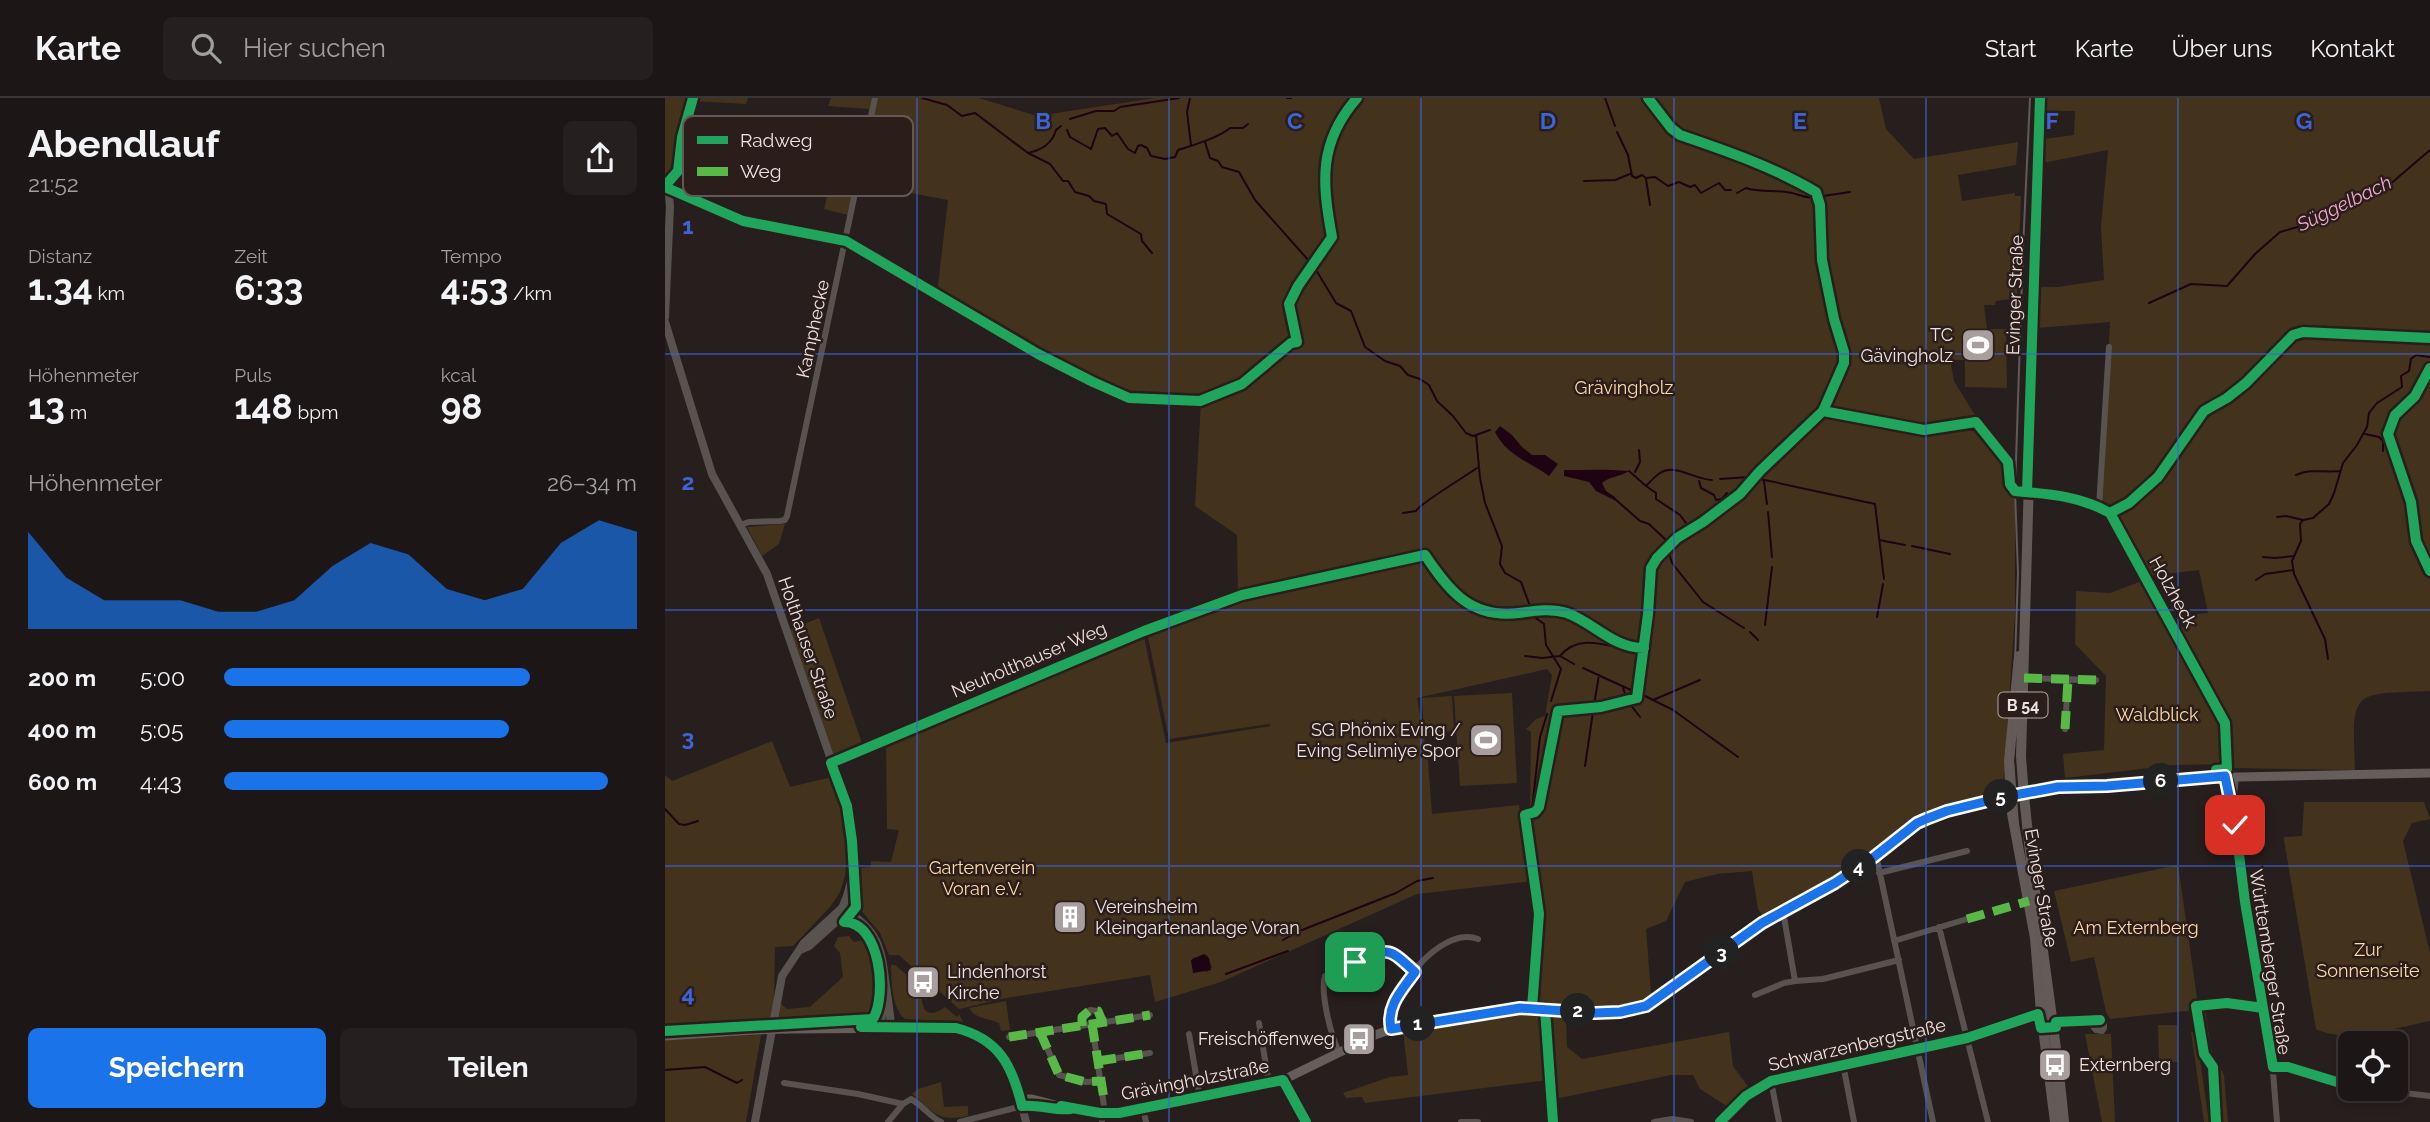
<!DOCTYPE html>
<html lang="de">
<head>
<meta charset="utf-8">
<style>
  :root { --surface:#1c1716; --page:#25201f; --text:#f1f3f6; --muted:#a09fa1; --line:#3a3635; --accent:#1a73e8 }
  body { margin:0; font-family:Raleway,sans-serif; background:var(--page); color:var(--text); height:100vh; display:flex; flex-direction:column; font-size:26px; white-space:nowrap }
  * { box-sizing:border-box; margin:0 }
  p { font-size:23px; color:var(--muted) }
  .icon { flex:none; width:38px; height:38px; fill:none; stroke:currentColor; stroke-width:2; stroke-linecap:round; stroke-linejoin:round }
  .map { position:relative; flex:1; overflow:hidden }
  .panel { display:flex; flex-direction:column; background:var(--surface); width:665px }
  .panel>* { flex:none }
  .buttons { position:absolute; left:1673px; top:933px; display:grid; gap:14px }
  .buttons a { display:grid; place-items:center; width:70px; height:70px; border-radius:10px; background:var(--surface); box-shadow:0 4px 10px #0003,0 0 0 2px var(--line); font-size:35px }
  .pin { position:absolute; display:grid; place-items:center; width:60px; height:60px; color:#fff; margin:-30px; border-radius:14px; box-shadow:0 4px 10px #0006 }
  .km { position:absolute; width:35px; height:35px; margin:-18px; border-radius:50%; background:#222; color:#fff; font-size:19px; line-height:35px; text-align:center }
  .round { display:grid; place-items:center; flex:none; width:74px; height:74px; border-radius:10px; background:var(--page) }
  .summary { display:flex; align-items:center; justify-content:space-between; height:119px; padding:0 28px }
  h1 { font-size:38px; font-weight:700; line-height:52px }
  .metrics { display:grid; grid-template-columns:repeat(3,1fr); gap:10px; height:119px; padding:7px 28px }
  .metrics div { display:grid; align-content:center }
  .metrics b { font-size:35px; font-weight:700 }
  .metrics small { font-size:19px; font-weight:400 }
  .metrics p { font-size:19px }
  .chart { height:196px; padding:14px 28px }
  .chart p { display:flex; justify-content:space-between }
  .chart svg { width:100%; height:126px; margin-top:7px; fill:var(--accent); opacity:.7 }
  .button { display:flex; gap:14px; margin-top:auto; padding:14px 28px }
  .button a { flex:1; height:80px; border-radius:10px; background:var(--accent); color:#fff; font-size:28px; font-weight:700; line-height:80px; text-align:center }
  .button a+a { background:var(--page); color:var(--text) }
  ul { padding:0 28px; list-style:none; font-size:23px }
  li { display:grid; grid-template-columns:112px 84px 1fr; align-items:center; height:52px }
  li i { height:18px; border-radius:9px; background:var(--accent) }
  header { display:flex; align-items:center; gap:42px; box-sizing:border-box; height:98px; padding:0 35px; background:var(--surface); border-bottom:2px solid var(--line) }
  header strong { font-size:33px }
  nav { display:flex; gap:38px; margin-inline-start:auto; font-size:24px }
  .search { width:490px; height:63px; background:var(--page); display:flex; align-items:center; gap:18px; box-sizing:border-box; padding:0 24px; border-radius:10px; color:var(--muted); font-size:26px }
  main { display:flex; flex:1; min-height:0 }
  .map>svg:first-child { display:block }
  .green { fill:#43331d; fill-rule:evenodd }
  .water { fill:#200313 }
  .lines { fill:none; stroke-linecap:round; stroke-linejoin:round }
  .stream { stroke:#200313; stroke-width:2 }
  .minor { stroke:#59534f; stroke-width:6 }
  .tertiary { stroke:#59534f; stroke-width:8 }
  .secondary { stroke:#665e5a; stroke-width:9 }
  .primary { stroke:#645b58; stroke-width:10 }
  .tram { stroke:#615a58; stroke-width:2 }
  .secondary-bridge { stroke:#665e5a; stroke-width:9 }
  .quiet { stroke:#58b947; stroke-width:9; stroke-dasharray:18 9; stroke-linecap:butt }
  .cycleway-casing { stroke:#2a1d1a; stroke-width:15 }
  .cycleway { stroke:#20a55d; stroke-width:10 }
  .route-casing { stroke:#fff; stroke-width:14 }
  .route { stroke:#1a73e8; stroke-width:9 }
  .grid { fill:none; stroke:#3c64d9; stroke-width:2; stroke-opacity:0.55 }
  .labels { text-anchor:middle; stroke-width:5; stroke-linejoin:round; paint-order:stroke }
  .shield { fill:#2a1d1a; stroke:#b2a8a5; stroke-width:2 }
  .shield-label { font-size:16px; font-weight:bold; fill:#ede3e1 }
  .street-label { font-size:18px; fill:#ede3e1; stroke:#2a1d1a }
  .poi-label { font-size:18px; fill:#ede3e1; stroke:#2a1d1a; text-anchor:end }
  .park-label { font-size:18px; fill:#ffd9a7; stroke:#2a1d1a }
  .water-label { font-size:19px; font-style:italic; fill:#f2aad0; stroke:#2a1d1a }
  .key { fill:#2a1d1a; stroke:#645856; stroke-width:2 }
  .key-label { font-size:19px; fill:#ede3e1 }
  .grid-label { font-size:23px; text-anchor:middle; font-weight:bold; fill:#3c64d9; stroke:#2a1d1a; stroke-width:5; stroke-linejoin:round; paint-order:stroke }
</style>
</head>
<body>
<header>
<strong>Karte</strong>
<div class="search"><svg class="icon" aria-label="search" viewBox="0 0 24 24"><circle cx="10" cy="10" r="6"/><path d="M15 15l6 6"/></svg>Hier suchen</div>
<nav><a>Start</a><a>Karte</a><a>Über uns</a><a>Kontakt</a></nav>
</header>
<main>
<section class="panel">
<div class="summary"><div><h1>Abendlauf</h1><p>21:52</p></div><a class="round"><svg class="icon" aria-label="share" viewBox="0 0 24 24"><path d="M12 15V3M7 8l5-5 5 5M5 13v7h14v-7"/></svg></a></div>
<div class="metrics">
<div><p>Distanz</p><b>1.34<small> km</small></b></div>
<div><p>Zeit</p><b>6:33</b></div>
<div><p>Tempo</p><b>4:53<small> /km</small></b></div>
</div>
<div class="metrics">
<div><p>Höhenmeter</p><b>13<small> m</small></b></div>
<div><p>Puls</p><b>148<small> bpm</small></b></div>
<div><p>kcal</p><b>98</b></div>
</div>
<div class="chart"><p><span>Höhenmeter</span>26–34 m</p>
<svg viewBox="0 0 160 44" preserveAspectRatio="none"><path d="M0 44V10L10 26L20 34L30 34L40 34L50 38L60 38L70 34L80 22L90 14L100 18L110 30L120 34L130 30L140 14L150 6L160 10V44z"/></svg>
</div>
<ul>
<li><b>200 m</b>5:00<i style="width:74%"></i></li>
<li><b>400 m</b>5:05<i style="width:69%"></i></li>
<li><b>600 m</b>4:43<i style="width:93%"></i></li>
</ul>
<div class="button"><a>Speichern</a><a>Teilen</a></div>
</section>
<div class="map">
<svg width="1765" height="1024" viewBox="0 0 1765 1024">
  <rect width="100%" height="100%" fill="#261f1e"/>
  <path class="green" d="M0,0H83L81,6L28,3L13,73L0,88Z
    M166,0H314L372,18L490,0H1214L1221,31L1249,61L1353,44L1351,67L1293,77L1297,103L1350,95V98H1356L1352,200L1331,203L1330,207H1319L1322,231H1341L1342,290L1300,289V262H1285L1289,283L1310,317L1350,369V516L1338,690L1324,698L1270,712L1253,720L1182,775L1098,819L1093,811L1087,773L1052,776L1020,784L1001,823L981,831L986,895L980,907L929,912L904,909L901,921L902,949L917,961L1064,934L1068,968L1084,990L1063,1009L1035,991L1028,977H1006L885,1002L883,982L700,1005L697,999L681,1000L678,995L725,979L743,977L738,933L848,917L857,915L871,906L870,902L876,811L880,809L865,716L866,634L861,631L871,621L880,618L887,577L882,571L752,600L763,662L767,716L854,707L867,783L752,796L556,884L490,904L485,877L341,900L294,911L234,857H224L215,835L189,804L195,782L194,770L206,769V763L226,764L234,732L222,731L221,642L399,567L479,539L501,645L606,628L604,626L504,641L482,534L573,500L572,437L530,408L536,305L550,299L534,301L464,299L428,284L272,196L283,102L193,85L183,117L159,111L162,99L158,92L163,68L195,76L203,35L199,32L204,11L163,8ZM542,857L547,869L542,874L538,873L527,860Z
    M1378,0H1765V593C1686,596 1687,591 1690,672L1566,670L1562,622L1511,530L1524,528L1523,517L1543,515L1534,472L1483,478L1451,424L1446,410L1436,406L1445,224L1372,230L1374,189H1393L1439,182L1436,129L1443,52L1378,65L1379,41L1409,37L1410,13H1378Z
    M120,426L114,446L97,458L82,429Z
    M1477,483L1556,625L1558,666L1509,667L1400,680L1398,656L1439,652L1441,578L1410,546L1411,493L1445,495Z
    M154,520L199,651L166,665L121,533Z
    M847,595L852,685L795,688L789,598Z
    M787,598L789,633L759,635L757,600Z
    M107,643L125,689L171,678L185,726L180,778L175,794L165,809L128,848L110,849L109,900L122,911L145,909L178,879L175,855L169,848L173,839L184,838L189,844L203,841C216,864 216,894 208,919L0,931V677L7,683Z
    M1639,704H1759L1765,721L1747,725L1738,743L1765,855V923C1734,929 1680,946 1651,931L1619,742V739L1637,738Z
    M1513,767L1533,907L1540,910L1546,952L1559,977L1563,1024H1548L1545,968L1538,960L1530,912L1445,921L1441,914L1429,859L1406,864L1389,793Z
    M226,867H230L257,890C255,908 260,924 280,909L292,919L294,916L298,924L240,921C226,908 227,885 226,867Z
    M341,903L345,932L336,933L334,925C323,920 310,921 304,910Z
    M1493,927H1512L1513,964H1494Z
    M1526,934H1531L1544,1024H1539Z
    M1420,936H1446L1450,1024H1437Z
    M92,937H96L81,1024H0V942Z
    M276,984L279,1009L303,1008V1018C273,1024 269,1015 247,996L253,991Z"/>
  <path class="water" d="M835,328L847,337L857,349L867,357H880L893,366L884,378C865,364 841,357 830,334Z
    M899,372C920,372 942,371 964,373C955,379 945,378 937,385L941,393L950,399L951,403L931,393L924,384L899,378Z
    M539,856L544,860L546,872L528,875L526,862Z"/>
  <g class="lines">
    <path class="stream" d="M257,0L282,7L297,18L310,15L363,55C377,52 387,46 391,32L396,28
      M525,0L522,14L526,47
      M622,0H626
      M940,0L950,28
      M405,21L431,13H449L455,9L514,0
      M402,32L405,39L426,51L433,31L440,30L447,38L452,35L463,51L470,55L473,48L476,47L482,50L486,58L500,61L510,59L513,52C529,47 553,40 565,30H578L583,26
      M952,34L963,57L967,78L971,80L977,77L981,80L990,79L1003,88L1014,84L1025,89L1030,87L1036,95L1054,85L1060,92H1066
      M540,44L545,60L553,63L557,69L574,74L590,102L644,163
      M363,55L385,66L398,83H403L410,94L424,98L429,103L441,106L442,116L476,136L477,143L487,155
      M981,81L985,107
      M919,83L950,82L965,76
      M1072,95L1081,90C1095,95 1112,91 1127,95C1136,97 1141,101 1150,99
      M1158,98L1185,94
      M651,172L671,205L686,213L700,249L720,263L735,268L743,277L755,281L764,287L772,303L788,318L801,335L808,338L825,332
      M1484,205L1526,186L1562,188L1590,156L1615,134L1636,128L1659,111L1670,110L1723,88L1765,52
      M1700,336L1714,339L1718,343V353
      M811,337L815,380L820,405L837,448L835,466L840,475L856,484L865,508
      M964,373L981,388C985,384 990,378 995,375C1011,365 1030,382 1047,382
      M970,374L975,364L974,352
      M1631,377C1647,370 1658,375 1675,373
      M1055,381L1084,379
      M1095,381L1210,406L1219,481
      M1034,383L1036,390L1049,397L1051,402L1057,401L1062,395
      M1099,383L1102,406
      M981,388L991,395V401L1015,417L1021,425
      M950,401L975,423L984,426L1002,443
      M1103,414L1107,459
      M738,415L751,413C754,406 801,378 812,370
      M1612,419L1621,418L1638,422
      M1214,442L1240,447
      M1247,448L1285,456
      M1003,452L1007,465L1038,504L1079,530
      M1598,459L1610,460L1629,458
      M1591,482L1600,476L1628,472
      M868,518L879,526L881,547L896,571L886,603
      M1212,519L1218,486
      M1100,527L1107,469
      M1085,534L1093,542
      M482,536L534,517
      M449,549L477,537
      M860,558L877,560L895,558L909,566
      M895,558C912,537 937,546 960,551
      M1663,561L1660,541L1629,476L1627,463L1636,443L1635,426L1638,422L1648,420L1664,406L1669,395L1678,365L1692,347L1702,329L1704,315L1712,305L1737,289L1736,278L1744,273L1746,261L1751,257L1764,259
      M918,570L968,593
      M958,590L961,599
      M976,596L1008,612L1073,659
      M988,602L1035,582
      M965,606L975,619
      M929,607L934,577
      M920,668L928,614
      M0,711L14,726L20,727L33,723
      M867,711L875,639L882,616
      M618,842L632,834L731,795L752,783L768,780
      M561,876L623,853
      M0,972L40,969L72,985L77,982"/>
    <path class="minor" d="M13,73L70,62L111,50L203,35
      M0,88L13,73L17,39L28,0
      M2,92C26,93 53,116 78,123C111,133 147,138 181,143
      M1362,394C1391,395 1420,400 1445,415L1560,625L1562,671
      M1434,409L1444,249
      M75,427L84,424L115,423L120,422L122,418L210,0
      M1359,580L1431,582
      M1400,631L1403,582
      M166,665L479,533L577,497
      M1560,678L1567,707
      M1571,678L1568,708L1580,804L1607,961L1612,1024
      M860,717L874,816L867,910
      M1211,757L1268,1024
      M1214,775L1302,753
      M1118,813L1130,883L1158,881L1234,862
      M1274,829L1323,1024
      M1229,843L1302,821
      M1090,897L1119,885L1130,883
      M1531,908L1562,905L1598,910
      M880,911L888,1024
      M1387,924C1403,923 1425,916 1439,924V930L1437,933L1431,932L1422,921
      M594,925L604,986
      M427,926L440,1015
      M417,928V919L425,912L433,913L438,925
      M726,931C719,898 776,826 813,841
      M375,934L394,977L421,984L436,983
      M524,936L535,1000
      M344,939L485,917
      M674,954C666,938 655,895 660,878L717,853L731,856L750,874
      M433,963L485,955
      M1178,966L1189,1024
      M1608,969H1623L1685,988
      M618,982L641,1024
      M1106,983L1114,1024
      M119,985L193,996L238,1006
      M1698,990L1765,998
      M478,1011L481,1024
      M435,1015L437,1024
      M223,1024L238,1006L246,1001C257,1007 264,1018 276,1024
      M295,1024L357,1008
      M796,1024H813
      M989,1024L1007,1021L1026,1024
      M1055,1024L1081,998L1106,983L1302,940L1349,926"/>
    <path class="tertiary" d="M0,89L4,96L5,109L0,219
      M0,224L47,376L102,476L182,708L188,763L187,780L182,798L172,823L144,848L135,852
      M178,809C210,834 215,840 220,881C222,896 225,912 226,929
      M216,929L219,887
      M357,1008L361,1024
      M90,1024L117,878L139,845L178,809"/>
    <path class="secondary" d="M121,931L267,930C325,930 344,954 357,1008L380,1009
      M0,938L92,932
      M355,1001H367L406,1011L454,1015L618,982L710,937L730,930L855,910L930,915L955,914L980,908L1097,825L1170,785L1209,759L1252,725L1282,713L1339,699L1401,688H1442L1523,680L1765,675"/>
    <path class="primary" d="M1375,0L1356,658C1364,781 1388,902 1399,1024
      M1354,558L1344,663L1346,710L1370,840L1376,914L1390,1024"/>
    <path class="tram" d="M1365,0L1358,150L1350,393L1353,475L1347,649L1354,739L1374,847L1380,930L1392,1024"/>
    <path class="secondary-bridge" d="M92,932L121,931"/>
    <path class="quiet" d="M1359,580L1431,582
      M1400,631L1403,582
      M1302,821L1364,803
      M427,926L439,1001
      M417,928V919L425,912L433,913L438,925
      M375,934L394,977L421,984L436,983
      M344,939L485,917
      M433,963L485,955"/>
    <g class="cycleway-casing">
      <path id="cycleway" d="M0,88L13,73L17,39L28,0
        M0,89L78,123L181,143L373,256L428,284L464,300L535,303L577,286L626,245L632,244L624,206L633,188L667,139C657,84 653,45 692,0
        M1765,270L1750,298L1730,317L1723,336L1746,404L1751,443L1765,473
        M1158,313L1259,332L1311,324L1343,364L1345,386L1350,393C1384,396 1415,398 1445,415L1560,625L1562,671L1551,672V678H1560L1568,708L1580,804L1608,969H1623L1685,988
        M1362,394L1375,0
        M1445,415L1464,405L1493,379L1539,313L1562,300L1581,285L1628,237L1638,234L1765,240
        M196,929L291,930C334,941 347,967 357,1008C374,1006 389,1013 406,1011
        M0,933L208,921C222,898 216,824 179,824L191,809L187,743L182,708L166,665L479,533L577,497L760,457C784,493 806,521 854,515C869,513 886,510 902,515C929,525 948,550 979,550
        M396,1008L435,1015H454L618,982L641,1024
        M888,1024L880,911L867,910L874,816L860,717L870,714L874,709L893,613L936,609L972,600L983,516L986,470L992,460L1012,440L1038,424L1075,396L1095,373L1158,313L1179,265V254L1169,221L1157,162L1155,107L1151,94C1108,69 1062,53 1015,37L1006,30L983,0
        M1055,1024L1081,998L1106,983L1302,940L1373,916L1376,930L1391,929V924L1435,922
        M1551,1024L1548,969L1539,956L1531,908L1562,905L1598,910"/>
    </g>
    <use href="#cycleway" class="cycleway"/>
  </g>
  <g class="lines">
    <g class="route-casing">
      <path id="route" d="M690,864C724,850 722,848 750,874C737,892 721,908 726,931L855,910L930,915L955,914L981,908L1097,825L1170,785L1209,759L1252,725L1261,721L1282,713L1339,699L1393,689L1442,688L1560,678L1570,727"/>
    </g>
    <use href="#route" class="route"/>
  </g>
  <path class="grid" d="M252,0V1024M504,0V1024M756,0V1024M1009,0V1024M1261,0V1024M1513,0V1024M0,256H1765M0,512H1765M0,768H1765"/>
  <defs>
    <g id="stadium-square" transform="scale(1.75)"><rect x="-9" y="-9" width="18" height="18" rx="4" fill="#a79e9d" stroke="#2a1d1a"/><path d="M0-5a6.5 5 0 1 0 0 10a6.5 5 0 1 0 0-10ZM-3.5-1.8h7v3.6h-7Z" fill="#fff"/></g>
    <g id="building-square" transform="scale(1.75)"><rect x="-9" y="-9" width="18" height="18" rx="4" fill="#a79e9d" stroke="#2a1d1a"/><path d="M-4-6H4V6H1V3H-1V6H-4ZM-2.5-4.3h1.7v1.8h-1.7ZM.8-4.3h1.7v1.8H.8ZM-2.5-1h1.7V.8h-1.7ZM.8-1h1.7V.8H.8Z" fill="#fff"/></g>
    <g id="bus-square" transform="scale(1.75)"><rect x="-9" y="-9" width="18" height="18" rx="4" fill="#a79e9d" stroke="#2a1d1a"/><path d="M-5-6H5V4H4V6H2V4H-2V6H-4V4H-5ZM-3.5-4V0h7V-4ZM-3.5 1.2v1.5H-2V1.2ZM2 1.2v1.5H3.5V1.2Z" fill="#fff"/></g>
  </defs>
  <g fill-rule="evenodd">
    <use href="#stadium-square" x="1313" y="247"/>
    <use href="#stadium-square" x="821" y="642"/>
    <use href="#building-square" x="405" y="819"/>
    <use href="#bus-square" x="258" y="884"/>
    <use href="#bus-square" x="694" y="941"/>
    <use href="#bus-square" x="1390" y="967"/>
  </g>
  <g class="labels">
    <rect class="shield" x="1333.5" y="594.5" width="49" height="25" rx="5"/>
    <g class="shield-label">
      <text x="1358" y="613">B 54</text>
    </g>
    <g class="street-label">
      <text transform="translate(1350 197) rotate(-88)" y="6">Evinger Straße</text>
      <text transform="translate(148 231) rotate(-78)" y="6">Kamphecke</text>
      <text transform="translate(1508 494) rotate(61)" y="6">Holzheck</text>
      <text transform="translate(143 550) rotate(71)" y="6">Holthauser Straße</text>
      <text transform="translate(364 562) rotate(-23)" y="6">Neuholthauser Weg</text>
      <text transform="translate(1376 790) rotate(80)" y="6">Evinger Straße</text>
      <text transform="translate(1605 864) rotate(81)" y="6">Württemberger Straße</text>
      <text transform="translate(1192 947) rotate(-13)" y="6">Schwarzenbergstraße</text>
      <text transform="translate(530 982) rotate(-11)" y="6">Grävingholzstraße</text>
    </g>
    <g class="poi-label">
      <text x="1288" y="243">TC<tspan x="1288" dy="21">Gävingholz</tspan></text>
      <text x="796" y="638">SG Phönix Eving /<tspan x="796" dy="21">Eving Selimiye Spor</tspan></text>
      <text x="430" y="815" text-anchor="start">Vereinsheim<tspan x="430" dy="21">Kleingartenanlage Voran</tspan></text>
      <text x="282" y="880" text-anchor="start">Lindenhorst<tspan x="282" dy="21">Kirche</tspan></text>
      <text x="670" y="947">Freischöffenweg</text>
      <text x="1414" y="973" text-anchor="start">Externberg</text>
    </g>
    <g class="park-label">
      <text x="959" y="296">Grävingholz</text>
      <text x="1492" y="623">Waldblick</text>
      <text x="317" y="776">Gartenverein<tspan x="317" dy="21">Voran e.V.</tspan></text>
      <text x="1471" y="836">Am Externberg</text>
      <text x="1703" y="858">Zur<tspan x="1703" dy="21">Sonnenseite</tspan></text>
    </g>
    <g class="water-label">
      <text transform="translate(1679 105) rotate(-26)" y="7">Süggelbach</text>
    </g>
  </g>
  <rect x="18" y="18" width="230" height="80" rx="10" class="key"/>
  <rect x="32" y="38" width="31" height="8" fill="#20a55d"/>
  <rect x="32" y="69" width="31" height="9" fill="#58b947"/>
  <g class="key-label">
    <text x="75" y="49">Radweg</text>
    <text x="75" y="80">Weg</text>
  </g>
  <g class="grid-label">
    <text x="378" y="31">B</text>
    <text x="630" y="31">C</text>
    <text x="883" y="31">D</text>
    <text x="1135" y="31">E</text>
    <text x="1387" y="31">F</text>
    <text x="1639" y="31">G</text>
    <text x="23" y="136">1</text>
    <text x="23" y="392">2</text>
    <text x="23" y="648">3</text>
    <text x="23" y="904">4</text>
  </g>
</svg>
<div class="buttons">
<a><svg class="icon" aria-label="locate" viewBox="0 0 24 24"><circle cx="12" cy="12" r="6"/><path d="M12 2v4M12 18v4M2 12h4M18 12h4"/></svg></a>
</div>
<div class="pin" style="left:690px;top:864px;background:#1e9e55"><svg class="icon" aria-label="arrive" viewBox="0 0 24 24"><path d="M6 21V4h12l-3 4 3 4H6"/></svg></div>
<div class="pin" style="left:1570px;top:727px;background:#d93025"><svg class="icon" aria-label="check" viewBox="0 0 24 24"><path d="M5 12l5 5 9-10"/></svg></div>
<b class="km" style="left:753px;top:926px">1</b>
<b class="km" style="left:913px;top:913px">2</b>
<b class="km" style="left:1057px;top:855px">3</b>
<b class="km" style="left:1194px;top:769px">4</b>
<b class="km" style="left:1336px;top:699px">5</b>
<b class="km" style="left:1496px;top:683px">6</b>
</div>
</main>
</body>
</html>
